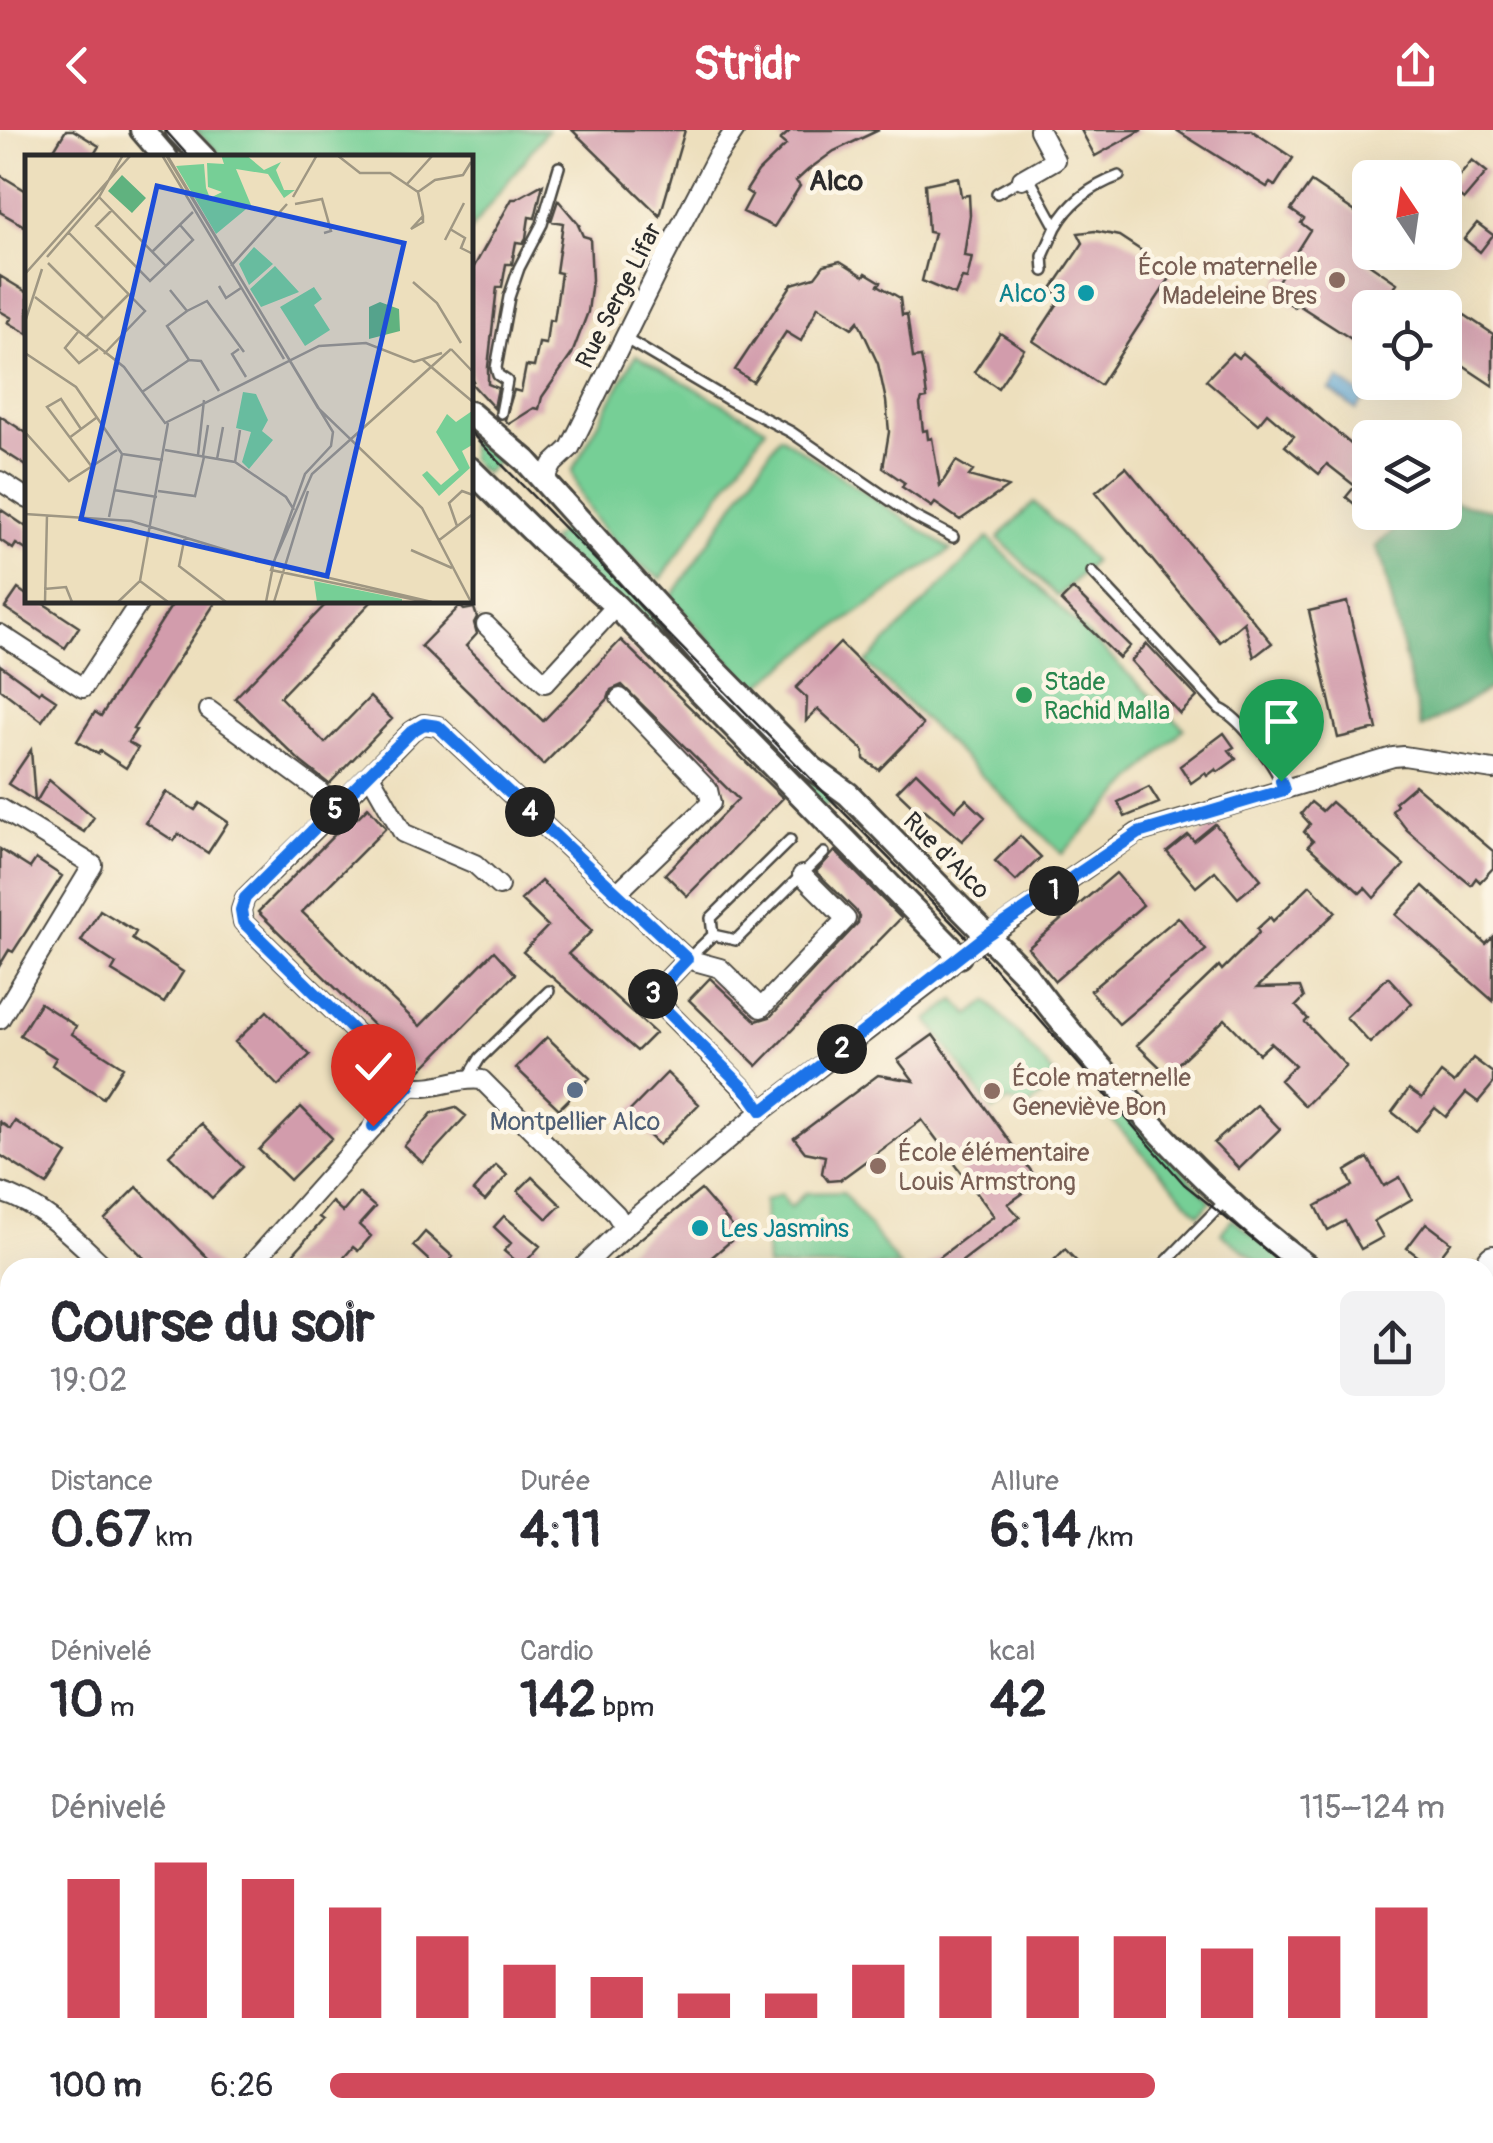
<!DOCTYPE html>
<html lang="fr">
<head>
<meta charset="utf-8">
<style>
  :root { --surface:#fff; --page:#f2f2f3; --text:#2b2b33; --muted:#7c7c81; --accent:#d1495b }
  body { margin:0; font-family:Pangolin,sans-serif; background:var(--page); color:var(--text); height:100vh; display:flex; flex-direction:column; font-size:38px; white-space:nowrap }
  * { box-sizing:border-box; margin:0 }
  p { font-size:32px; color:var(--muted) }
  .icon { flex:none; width:55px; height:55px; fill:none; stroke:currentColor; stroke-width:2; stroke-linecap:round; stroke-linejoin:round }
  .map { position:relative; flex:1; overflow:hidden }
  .side { position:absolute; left:0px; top:1128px; width:1495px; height:888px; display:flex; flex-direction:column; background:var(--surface); border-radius:30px 30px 0 0; box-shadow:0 10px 40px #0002 }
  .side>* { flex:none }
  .needle { width:65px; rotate:347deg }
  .controls { position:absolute; left:1352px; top:30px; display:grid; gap:20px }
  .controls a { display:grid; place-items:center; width:110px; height:110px; border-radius:15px; background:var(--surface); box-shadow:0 10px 40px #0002; font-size:50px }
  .pin { position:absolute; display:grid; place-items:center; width:85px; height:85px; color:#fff; margin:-102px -42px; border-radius:50% 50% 50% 0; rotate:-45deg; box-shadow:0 0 10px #0007 }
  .pin .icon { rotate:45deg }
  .km { position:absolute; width:50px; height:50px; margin:-25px; border-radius:50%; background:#222; color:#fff; font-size:28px; line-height:50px; text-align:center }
  .round { display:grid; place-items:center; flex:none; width:105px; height:105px; border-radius:15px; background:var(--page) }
  .head { display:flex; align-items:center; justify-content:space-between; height:170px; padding:0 50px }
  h1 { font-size:55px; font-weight:800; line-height:75px }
  .metrics { display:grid; grid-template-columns:repeat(3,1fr); gap:15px; height:170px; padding:10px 50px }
  .metrics div { display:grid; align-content:center }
  .metrics b { font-size:50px; font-weight:800 }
  .metrics small { font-size:28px; font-weight:400 }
  .metrics p { font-size:28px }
  .chart { height:280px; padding:20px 50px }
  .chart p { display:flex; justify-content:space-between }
  .chart svg { width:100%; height:180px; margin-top:10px; stroke:var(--accent); stroke-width:6 }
  ul { padding:0 50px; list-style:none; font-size:32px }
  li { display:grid; grid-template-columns:160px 120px 1fr; align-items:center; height:75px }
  li i { height:25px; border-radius:12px; background:var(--accent) }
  header { display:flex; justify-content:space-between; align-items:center; height:130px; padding:0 50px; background:var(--accent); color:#fff; font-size:45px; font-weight:800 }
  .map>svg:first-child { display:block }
  .green { fill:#76cf96; stroke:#507d60; stroke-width:2.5 }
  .forest { fill:#60b27f; stroke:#466e55; stroke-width:2.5 }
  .water { fill:#61a9d8; stroke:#466a82; stroke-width:2.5 }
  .building { fill:#d29cac }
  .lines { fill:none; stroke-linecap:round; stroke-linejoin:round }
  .primary-tunnel { stroke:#c6bba0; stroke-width:28; stroke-dasharray:28 14; stroke-linecap:butt }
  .lane-casing { stroke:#484641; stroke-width:14 }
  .street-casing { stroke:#484641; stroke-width:22 }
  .secondary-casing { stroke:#484641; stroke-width:28 }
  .primary-casing { stroke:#484641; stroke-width:32 }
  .lane { stroke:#fff; stroke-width:9 }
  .street { stroke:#fff; stroke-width:18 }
  .secondary { stroke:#fff; stroke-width:22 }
  .primary { stroke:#fff; stroke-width:28 }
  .tram { stroke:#2b2b2b; stroke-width:2.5 }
  .route-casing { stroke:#fff; stroke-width:20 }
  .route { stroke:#1a73e8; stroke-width:12 }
  .education-dot { fill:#8d6e63; stroke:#fcf5e5; stroke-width:4 }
  .culture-dot { fill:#0f9aa8; stroke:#fcf5e5; stroke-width:4 }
  .leisure-dot { fill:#2e9e5b; stroke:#fcf5e5; stroke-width:4 }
  .service-dot { fill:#5c6f8a; stroke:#fcf5e5; stroke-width:4 }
  .labels { text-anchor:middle; stroke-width:9; stroke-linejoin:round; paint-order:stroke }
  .education-label { font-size:25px; fill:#785e54; stroke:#fcf5e5; text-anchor:start }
  .culture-label { font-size:25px; fill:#0d838f; stroke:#fcf5e5; text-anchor:end }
  .street-label { font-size:25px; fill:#2b2b2b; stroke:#fcf5e5 }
  .leisure-label { font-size:25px; fill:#27864d; stroke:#fcf5e5; text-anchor:start }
  .service-label { font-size:25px; fill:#4e5e75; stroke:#fcf5e5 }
  .neighbourhood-label { font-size:28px; font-weight:bold; fill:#2b2b2b; stroke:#fcf5e5 }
  .inset-road { fill:none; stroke:#9f9783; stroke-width:2.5 }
  .view { fill:#1d4ed8; fill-opacity:0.15; stroke:#1d4ed8; stroke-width:5 }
  .inset-edge { fill:none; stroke:#2b2b2b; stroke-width:5 }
</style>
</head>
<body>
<header><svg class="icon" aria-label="back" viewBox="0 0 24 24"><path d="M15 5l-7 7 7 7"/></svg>Stridr<svg class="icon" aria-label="share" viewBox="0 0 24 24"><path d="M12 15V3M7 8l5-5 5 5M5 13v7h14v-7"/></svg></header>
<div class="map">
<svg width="1493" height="2013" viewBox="0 0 1493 2013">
  <rect width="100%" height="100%" fill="#fcf5e5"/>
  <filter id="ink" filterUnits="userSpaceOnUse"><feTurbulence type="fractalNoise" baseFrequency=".01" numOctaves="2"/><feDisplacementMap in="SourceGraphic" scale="20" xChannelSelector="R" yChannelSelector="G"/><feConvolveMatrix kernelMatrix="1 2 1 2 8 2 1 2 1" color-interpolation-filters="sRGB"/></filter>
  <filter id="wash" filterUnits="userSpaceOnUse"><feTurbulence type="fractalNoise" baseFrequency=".0048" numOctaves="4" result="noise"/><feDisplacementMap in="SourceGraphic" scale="40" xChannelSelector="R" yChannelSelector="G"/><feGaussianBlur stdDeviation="2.25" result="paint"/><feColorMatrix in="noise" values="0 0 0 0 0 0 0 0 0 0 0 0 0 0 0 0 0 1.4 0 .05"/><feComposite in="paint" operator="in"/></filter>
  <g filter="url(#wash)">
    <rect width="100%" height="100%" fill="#eddfbd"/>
    <path class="green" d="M195,0H547L470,101V28L222,27Z
      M636,225L766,298L661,449C622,425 584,386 572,341Z
      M470,296L505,324L484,344L470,329Z
      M780,306L951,420L829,502L755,559L671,468Z
      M1034,372L1094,431L1058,467L998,408Z
      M570,391L840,663L821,679L551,411Z
      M988,408L1184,598L1062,724L866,533Z
      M955,870L969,885L988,871L1054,944L1045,953L1050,960L1028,977L1008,971L993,981L928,890Z
      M1122,977L1211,1071L1199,1084L1110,988Z
      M843,1062L900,1137H767L764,1071L781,1064L790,1078L805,1063Z
      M1232,1089L1294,1137H1265L1221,1103Z"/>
    <path class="forest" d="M1445,371L1493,380V557L1421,598L1383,434L1375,416L1415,383L1445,382Z"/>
    <path class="water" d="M1339,249L1365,268L1356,280L1330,260Z"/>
    <g id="blocks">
      <path class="building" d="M66,0H73L99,16L92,28H49Z
        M572,0H685L660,86Z
        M791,0H879L834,21L808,40L796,51L800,56L774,97L743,82L752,65L746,61L758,42L786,15L780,10Z
        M1081,0H1142L1095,26Z
        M1176,0H1251L1293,28L1275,56L1270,53L1267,57Z
        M1472,30L1487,42L1464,69L1449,58Z
        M0,45L28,62V98L0,82Z
        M958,47L961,66L969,65L970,85L964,126L972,127L967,149L962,148L955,165L922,151L934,103L928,102L925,54Z
        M1311,52L1370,92V110L1359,127L1397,153L1381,178L1370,171V221L1297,174L1295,177L1271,162L1310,100L1301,93L1304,89L1291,80Z
        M543,54L535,88L529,87L526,108L523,113L516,112L512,134H506L502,157H497L488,237V254L498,258L494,278L470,252L473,251L470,247V144L512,69H516Z
        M558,70L580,96L578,95L583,106L590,108L592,150L588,182L572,224L542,267L539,279L534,278L509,294L505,290L514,260L521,262L526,236L534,237L539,213L546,214L549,190L554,191L561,143L556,142L563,93L551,91Z
        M1477,93L1493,105L1480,122L1464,109Z
        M1095,101L1119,106L1174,142L1100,255L1033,211L1062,167L1051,160L1083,113L1078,103Z
        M840,131L864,146L866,143L881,152L878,155L900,168L902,185L907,184L913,228L921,227L924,243L927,268L922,269L920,274L923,301L927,300L928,309L932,308L940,356L956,331L973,341L969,346L1008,357L960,390L935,373L932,377L902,357L905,353L883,338L889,302L886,271L878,234L858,191L852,198L818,176L801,211L786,202L753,252L735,240L792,154L815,147L824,135Z
        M0,146L28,163V204L8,192L12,188L0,181Z
        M1426,159L1493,204V256L1445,224V178H1414Z
        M1000,203L1024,219L998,258L974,242Z
        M1232,223L1238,228L1243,223L1365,326L1363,328L1370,334V387L1346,367L1355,356L1327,334L1319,344L1285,316L1294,306L1267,283L1258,294L1206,250Z
        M0,286L28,304V337L0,319Z
        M1126,337L1272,513L1254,527L1244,492L1220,512L1096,362Z
        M0,379L28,398V421L16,414L13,419L0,410Z
        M18,459L28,466V470H38L79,497L65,518L5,478Z
        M1073,459L1130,516L1119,528L1061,471Z
        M175,470H217L133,599L136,600L128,612L138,618L126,638L100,621L98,624L77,611L95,582L101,586Z
        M330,470H373L280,567L325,613L370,567L392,589L329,654L301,632L235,568Z
        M1347,472L1377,599L1338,608L1309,481Z
        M460,476L464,480L474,478L477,487L474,493L477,504L466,516L543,591L621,510L783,668L687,766L665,744L738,669L622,555L611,560L608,569L543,635L421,516Z
        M840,513L923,595L879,640L864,629V621L818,579L806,591L807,568L796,558Z
        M1147,514L1197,567L1180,584L1131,531Z
        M0,535L39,563L41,560L56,570L42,591L0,559Z
        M1224,603L1234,617L1229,620L1236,629L1218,642L1216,639L1207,646L1205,643L1191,653L1180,636Z
        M31,620L35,671L8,654Z
        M916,642L955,680L966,669L985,687L962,711L924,679L920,683L897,661Z
        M49,650L94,687L84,702L36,672Z
        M1415,655L1493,721V738L1480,752L1476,748L1471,755L1454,741L1407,700L1392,681L1397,675L1395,672Z
        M1149,657L1159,673L1125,687L1118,672Z
        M166,662L195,680L200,673L228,692L208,723L179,704L174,711L146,693Z
        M1311,672L1322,681L1331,672L1404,735L1374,768L1365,758L1360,763L1308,716L1313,711L1304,702L1310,694L1301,684Z
        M368,677L386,698L302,782L420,896L494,821L515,844L420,941L258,782L354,685L357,688Z
        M1215,694L1261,749L1238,768L1215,741L1196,757L1167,722L1188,705L1194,711Z
        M1020,706L1041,727L1016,751L995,731Z
        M0,719L30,738L36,729L62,746L13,822L9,820L0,835Z
        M835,721L901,788L757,936L689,870L710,848L756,891L770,887L858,793L859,786L855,780L816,742Z
        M1116,743L1143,775L1055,851L1028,818Z
        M541,751L592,801L568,824L655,903L637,921L523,822L548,796L521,770Z
        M1310,755L1336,782L1257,858L1300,857L1304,868L1296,876L1308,889L1305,892L1346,936L1305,976L1280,950L1295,935L1271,913L1259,924L1225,889L1167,944L1137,915L1219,836L1222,840L1259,803L1257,799L1270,787L1273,791Z
        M1423,756L1486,814L1493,807V871L1396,785Z
        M100,780L136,802L132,809L183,842L164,873L112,841L116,834L81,811Z
        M1178,787L1206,820L1119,894L1090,861Z
        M1388,847L1412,873L1370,913L1346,887Z
        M40,873L76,896L72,904L123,937L103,968L52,935L56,928L20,905Z
        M267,881L310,925L278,956L235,912Z
        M933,905L1039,1052L1008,1074L1020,1087L961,1132L965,1138H925L994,1086L922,990L840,1050L828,1051L822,1043L825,1026L805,1022L794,1008L878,945L914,951L898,930Z
        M547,907L590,948L559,979L516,938Z
        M1473,928L1493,943V954L1478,972L1466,963L1446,987L1435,978L1416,1001L1392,982L1409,959L1422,968L1441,943L1454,953Z
        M667,943L699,974L659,1015L627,984Z
        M1257,975L1280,999L1239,1039L1214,1013Z
        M301,977L332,1008L290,1050L259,1020Z
        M455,977L466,986L423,1033L404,1016L432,983Z
        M15,991L67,1024L47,1055L0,1025V992L10,999Z
        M201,994L243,1037L212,1068L169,1025Z
        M1368,1028L1384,1056L1400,1047L1412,1069L1374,1091L1383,1107L1361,1119L1345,1091L1328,1100L1316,1076L1353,1056L1346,1041Z
        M496,1035L507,1045L485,1071L473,1061Z
        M532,1047L561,1075L547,1089L518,1061Z
        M137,1057L218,1138H154L105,1089Z
        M701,1060L739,1104L699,1138H604Z
        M359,1063L375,1077L359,1095L371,1106L358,1121L353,1117L335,1138H281L323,1090L319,1087L332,1072L343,1082Z
        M504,1086L540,1116L522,1136L504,1121L511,1113L494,1097Z
        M1426,1093L1451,1112L1432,1137L1407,1118Z
        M425,1102L453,1127L444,1138H437L413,1116Z
        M1065,1119L1083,1138H1046Z"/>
    </g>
  </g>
  <g filter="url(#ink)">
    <use href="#blocks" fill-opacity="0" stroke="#484641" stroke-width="2.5"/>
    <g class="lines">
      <path class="primary-tunnel" d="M1192,2013L1193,2005"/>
      <g class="lane-casing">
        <path id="lane" d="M1028,46L1056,97L1043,126L1044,141
          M997,63L1022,49
          M1056,97C1070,72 1092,56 1119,46
          M624,208L727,269L791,302L913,386L953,407
          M501,283L507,251L498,245L496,238L509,167L519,138L542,94L559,37
          M1092,442L1220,579C1241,588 1277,637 1284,659
          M713,805L711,788L790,710
          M690,827L713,805L736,810L824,723
          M468,948L480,928L549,861
          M1160,1138L1225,1071
          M0,1216L10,1211
          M0,1447L10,1437
          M1485,1652L1493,1656"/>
      </g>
      <g class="street-casing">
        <path id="street" d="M1022,49L1055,30L1039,0
          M0,351L28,369
          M544,351L553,334L570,318L662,132L716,28L735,0
          M486,495L545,553L616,476
          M0,504L83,558L141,470
          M209,580L318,660L336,679L245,768L241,780L243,792L410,956
          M370,645L403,703L475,734L499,756
          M0,678L93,735L0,889
          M336,679L412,601L423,594L438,596L687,829L720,838L761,878L846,789L802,745
          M617,763L711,673L708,660L620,568
          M687,829L652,866L749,964L762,981
          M0,1062C43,1075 74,1108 106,1138
          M248,1138L410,956C435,961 457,946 482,950L616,1084L624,1097
          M582,1138L624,1097L762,981L936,848L959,826L1137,703L1393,627L1404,626L1493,640
          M1485,1246L1493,1249
          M0,1458L10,1468
          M0,1697L10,1685
          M414,2005V2013
          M622,2013V2005"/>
      </g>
      <g class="secondary-casing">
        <path id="secondary" d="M142,0L166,28
          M177,0L204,28
          M470,283L526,331L710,535L812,638L848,664L1026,845C1053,883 1083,917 1114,952C1174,1020 1235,1083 1309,1138
          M470,339L543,411L616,476L959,826
          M0,2000L10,1998
          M972,2005L1038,2013"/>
      </g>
      <g class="primary-casing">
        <path id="primary" d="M1485,1141L1493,1130
          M1218,2005L1219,2013
          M1166,2013L1167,2005"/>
      </g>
      <use href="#lane" class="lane"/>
      <use href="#street" class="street"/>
      <use href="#secondary" class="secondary"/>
      <use href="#primary" class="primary"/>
      <path class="tram" d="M165,0L190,28
        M470,302L974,815L1184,1054L1288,1138
        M1137,2013V2005"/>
    </g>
  </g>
  <g class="lines" filter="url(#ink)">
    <g class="route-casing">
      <path id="route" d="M373,996L410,956L243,792L241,780L245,768L412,601L424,594L438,596L687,829L652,866L750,964L762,981L987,805L1138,703L1284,660L1281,651"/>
    </g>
    <use href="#route" class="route"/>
  </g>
  <g class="education-dot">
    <circle cx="1337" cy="150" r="10"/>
    <circle cx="992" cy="961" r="10"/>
    <circle cx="878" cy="1036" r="10"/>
  </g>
  <g class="culture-dot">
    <circle cx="1086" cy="163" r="10"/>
    <circle cx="700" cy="1098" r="10"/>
  </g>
  <circle class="leisure-dot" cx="1024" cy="565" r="10"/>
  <circle class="service-dot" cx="575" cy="960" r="10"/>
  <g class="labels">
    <g class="education-label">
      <text x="1317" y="145" text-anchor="end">École maternelle<tspan x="1317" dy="29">Madeleine Bres</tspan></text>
      <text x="1012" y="956">École maternelle<tspan x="1012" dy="29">Geneviève Bon</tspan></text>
      <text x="898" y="1031">École élémentaire<tspan x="898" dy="29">Louis Armstrong</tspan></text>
    </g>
    <g class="culture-label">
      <text x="1066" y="172">Alco 3</text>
      <text x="720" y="1107" text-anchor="start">Les Jasmins</text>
    </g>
    <g class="street-label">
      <text transform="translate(618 165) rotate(-63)" y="9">Rue Serge Lifar</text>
      <text transform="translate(947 725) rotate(45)" y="9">Rue d'Alco</text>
    </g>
    <g class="leisure-label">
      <text x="1044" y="560">Stade<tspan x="1044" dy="29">Rachid Malla</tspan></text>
    </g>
    <g class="service-label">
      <text x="575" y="1000">Montpellier Alco</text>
    </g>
    <g class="neighbourhood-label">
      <text x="836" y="60">Alco</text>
    </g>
  </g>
  <g transform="translate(25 25)">
    <rect width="448" height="448" fill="#eddfbd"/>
    <path d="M196,0H221L239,15L256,7L251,15L259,35H270L259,43L243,19L211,14L226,50L191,79L151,11L179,9L181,33L185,43L197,37L183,32L182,8L199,9ZM229,92L248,109L224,130L214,109ZM250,111L274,137L236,152L225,134ZM289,132L297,144L289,150L305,175L280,191L255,152ZM218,237L231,239L243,265L237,276L248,285L224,314L217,307L226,277L211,273ZM447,256V290L437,296L445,313L414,341L397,320L402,316L416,330L434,315L411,277L422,259L431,267ZM289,426L377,444V447H292Z" fill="#76cf96"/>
    <path d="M97,20L121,43L107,58L83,36ZM355,147L374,154L375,176L344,184V152Z" fill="#60b27f"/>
    <path class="inset-road" d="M137,0L259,204M141,0L308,277L306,291L280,319L246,415L401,447M142,0L293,253L397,353L446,447M312,0L335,18H365L393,37L410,25L438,20L446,7M382,29L408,0M393,37L398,61V67L386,74L398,61M74,42L141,111M268,42L292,0M270,49L297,44L306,76L299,78M87,55L71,71L125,126L168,85L155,70M425,74L440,83L436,93L448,99M44,78L120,156L79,199M420,85L439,48M127,97L168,57M22,102L74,42L98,0M23,108L78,163M206,111L262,49M0,119L106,0M388,127L412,148L436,188M194,131L201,143L216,133M145,135L162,156L142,171L164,205M10,142L99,212L140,268L294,191L341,188L389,207L417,198M162,156L182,146L219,197M0,167L17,114M53,177L40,193L54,208L73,194M60,183L103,140M214,194L207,199L221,222M426,194L448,217M0,198L51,232L97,299M398,205L448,247M117,237L164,205L176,206L194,236M56,274L36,244L22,252L67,312M0,277L44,326L92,295M44,283L71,263M140,295L210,307L261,342L269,355M97,299L138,305M173,300L179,245M178,301L183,270M192,304L198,272M210,307L215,275M89,335L132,342M133,336L170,341L179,302M0,359L106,366L257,412L407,447M84,362L97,299M432,371L424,348L437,336L448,340M160,381L154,411L201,447M413,386L448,359M386,395L427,413M115,426L143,447M19,434L41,432L47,447M20,447L22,360M93,447L115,426L143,268M241,447L249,406L287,319L426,194M249,447L283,336"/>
    <path class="view" d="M132,31L379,88L302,421L56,364Z"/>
    <rect width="448" height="448" class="inset-edge"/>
  </g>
</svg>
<div class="controls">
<a><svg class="needle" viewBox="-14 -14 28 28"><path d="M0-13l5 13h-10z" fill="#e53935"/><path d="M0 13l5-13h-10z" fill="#7c7c81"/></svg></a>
<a><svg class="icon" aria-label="locate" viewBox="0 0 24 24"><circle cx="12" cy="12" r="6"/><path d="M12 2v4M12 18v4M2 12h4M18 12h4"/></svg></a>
<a><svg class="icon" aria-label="layers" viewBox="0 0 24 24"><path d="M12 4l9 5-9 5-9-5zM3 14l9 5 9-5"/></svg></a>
</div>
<div class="pin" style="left:1281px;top:651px;background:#1e9e55"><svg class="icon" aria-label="arrive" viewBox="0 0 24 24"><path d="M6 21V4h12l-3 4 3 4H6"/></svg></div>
<div class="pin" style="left:373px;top:996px;background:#d93025"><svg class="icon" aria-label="check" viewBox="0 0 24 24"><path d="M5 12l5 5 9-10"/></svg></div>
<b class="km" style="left:1054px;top:761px">1</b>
<b class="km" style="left:842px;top:919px">2</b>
<b class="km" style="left:653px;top:864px">3</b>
<b class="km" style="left:530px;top:682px">4</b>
<b class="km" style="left:335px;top:680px">5</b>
<section class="side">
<div class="head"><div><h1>Course du soir</h1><p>19:02</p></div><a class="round"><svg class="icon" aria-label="share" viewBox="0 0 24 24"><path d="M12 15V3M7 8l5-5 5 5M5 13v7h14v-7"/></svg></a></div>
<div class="metrics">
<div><p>Distance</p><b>0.67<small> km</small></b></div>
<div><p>Durée</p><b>4:11</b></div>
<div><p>Allure</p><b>6:14<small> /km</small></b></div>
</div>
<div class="metrics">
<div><p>Dénivelé</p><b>10<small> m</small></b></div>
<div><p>Cardio</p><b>142<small> bpm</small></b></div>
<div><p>kcal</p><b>42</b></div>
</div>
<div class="chart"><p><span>Dénivelé</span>115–124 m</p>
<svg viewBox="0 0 160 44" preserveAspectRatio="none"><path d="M5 44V10M15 44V6M25 44V10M35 44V17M45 44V24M55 44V31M65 44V34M75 44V38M85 44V38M95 44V31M105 44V24M115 44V24M125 44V24M135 44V27M145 44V24M155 44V17"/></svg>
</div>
<ul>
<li><b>100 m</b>6:26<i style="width:74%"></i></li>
</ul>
</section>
</div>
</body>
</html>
